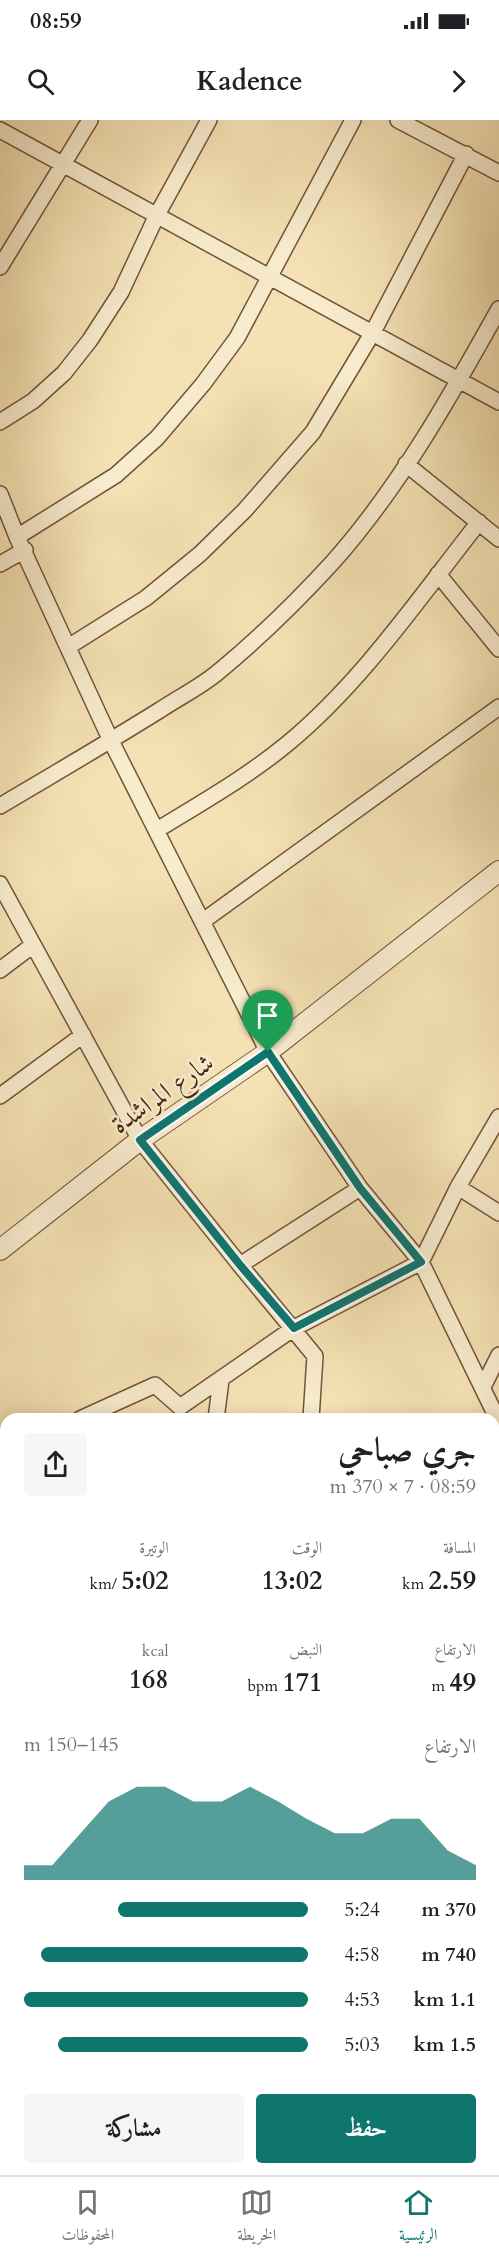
<!DOCTYPE html>
<html lang="ar">
<head>
<meta charset="utf-8">
<style>
  :root { --surface:#fff; --page:#f6f6f6; --text:#202124; --muted:#757577; --line:#e0e0e0; --accent:#0f766e }
  body { margin:0; font-family:Cardo,Amiri,serif; background:var(--page); color:var(--text); direction:rtl; height:100vh; display:flex; flex-direction:column; font-size:22px; white-space:nowrap }
  * { box-sizing:border-box; margin:0 }
  p { font-size:20px; color:var(--muted) }
  .icon { flex:none; width:33px; height:33px; fill:none; stroke:currentColor; stroke-width:2; stroke-linecap:round; stroke-linejoin:round }
  .map { position:relative; flex:1; overflow:hidden; direction:ltr }
  .panel { position:absolute; left:0px; top:1293px; width:500px; height:762px; display:flex; flex-direction:column; background:var(--surface); border-radius:18px 18px 0 0; box-shadow:0 3px 15px #0003; direction:rtl }
  .panel>* { flex:none }
  .pin { position:absolute; display:grid; place-items:center; width:51px; height:51px; color:#fff; margin:-62px -26px; border-radius:50% 50% 50% 0; rotate:-45deg; box-shadow:0 0 6px #0007 }
  .pin .icon { rotate:45deg }
  .round { display:grid; place-items:center; flex:none; width:63px; height:63px; border-radius:6px; background:var(--page) }
  .summary { display:flex; align-items:center; justify-content:space-between; height:102px; padding:0 24px }
  h1 { font-size:33px; font-weight:700; line-height:45px }
  .metrics { display:grid; grid-template-columns:repeat(3,1fr); gap:9px; height:102px; padding:6px 24px }
  .metrics div { display:grid; align-content:center }
  .metrics b { font-size:26px; font-weight:700 }
  .metrics small { font-size:16px; font-weight:400 }
  .metrics p { font-size:16px }
  .chart { height:168px; padding:12px 24px }
  .chart p { display:flex; justify-content:space-between }
  .chart svg { width:100%; height:108px; margin-top:6px; fill:var(--accent); opacity:.7 }
  .primary-button { display:flex; gap:12px; margin-top:auto; padding:12px 24px }
  .primary-button a { flex:1; height:69px; border-radius:6px; background:var(--accent); color:#fff; font-size:24px; font-weight:700; line-height:69px; text-align:center }
  .primary-button a+a { background:var(--page); color:var(--text) }
  ul { padding:0 24px; list-style:none; font-size:20px }
  li { display:grid; grid-template-columns:96px 72px 1fr; align-items:center; height:45px }
  li i { height:15px; border-radius:8px; background:var(--accent) }
  .status { display:flex; justify-content:space-between; align-items:center; height:42px; padding:0 30px; background:var(--surface); direction:ltr }
  .status svg { height:16px; fill:currentColor }
  header { display:flex; justify-content:space-between; align-items:center; height:78px; padding:0 24px; background:var(--surface); font-size:27px; font-weight:700 }
  .menu { display:flex; justify-content:space-around; align-items:center; height:84px; border-top:2px solid var(--line); background:var(--surface); font-size:16px; color:var(--muted) }
  .menu a { display:grid; justify-items:center; gap:3px }
  .menu .active { color:var(--accent) }
  .map>svg:first-child { display:block }
  .lines { fill:none; stroke-linecap:round; stroke-linejoin:round }
  .minor-casing { stroke:#71543a; stroke-width:18 }
  .tertiary-casing { stroke:#71543a; stroke-width:22 }
  .minor { stroke:#f8ecce; stroke-width:15 }
  .tertiary { stroke:#f8ecce; stroke-width:20 }
  .route-casing { stroke:#fff; stroke-width:12 }
  .route { stroke:#0f766e; stroke-width:8 }
  .labels { text-anchor:middle; stroke-width:5; stroke-linejoin:round; paint-order:stroke }
  .street-label { font-size:26px; fill:#452512; stroke:#f8ecce }
</style>
</head>
<body>
<div class="status"><b>08:59</b><svg viewBox="0 0 49 12"><path d="M0 12V9h3v3zM5 12V6h3v6zM10 12V3h3v9zM15 12V0h3v12zM26 1h20v11H26zM47 4h2v5h-2z"/></svg></div>
<header><svg class="icon" aria-label="forward" viewBox="0 0 24 24"><path d="M9 5l7 7-7 7"/></svg>Kadence<svg class="icon" aria-label="search" viewBox="0 0 24 24"><circle cx="10" cy="10" r="6"/><path d="M15 15l6 6"/></svg></header>
<div class="map">
<svg width="499" height="2055" viewBox="0 0 499 2055">
  <rect width="100%" height="100%" fill="#f5e2b4"/>
  <filter id="stains"><feTurbulence type="fractalNoise" baseFrequency=".00333" numOctaves="4"/><feColorMatrix values="0 0 0 0 .2 0 0 0 0 .09 0 0 0 0 .02 0 0 0 .5 -.17"/></filter>
  <radialGradient id="worn" r=".72"><stop offset=".6" stop-color="#630" stop-opacity="0"/><stop offset="1" stop-color="#630" stop-opacity=".3"/></radialGradient>
  <g class="lines">
    <g class="minor-casing">
      <path id="minor" d="M398,0L499,53
        M0,10L499,282
        M0,147L90,0
        M0,302L33,281L64,253L90,220L121,172L157,95L209,0
        M406,344L499,419
        M0,374L17,417L111,621L268,932L360,1068L421,1142L499,1302
        M17,417L116,355L157,318L203,264L237,218L353,0
        M0,444L25,430
        M438,454L499,529
        M68,527L146,478L200,434L245,390L313,312L373,212L466,34
        M0,686C54,654 107,623 160,590C178,578 200,567 217,553C256,521 298,480 332,443C399,368 450,277 499,189
        M157,710C201,683 247,657 287,624C362,562 419,478 479,402
        M0,764L140,1020L240,1145L360,1068
        M203,801L499,587
        M0,850L33,825
        M0,976L83,915
        M458,1067L499,1093
        M240,1145L315,1236L311,1299
        M483,1267L499,1235
        M80,1299L155,1265L180,1287L294,1208L421,1142L458,1067L499,997
        M216,1299L221,1260
        M0,1341L6,1337
        M0,1447L6,1448
        M0,1765L6,1751
        M0,1777L6,1778
        M0,1804L6,1805
        M494,1919L499,1920
        M494,1946L499,1947
        M0,1964L1,1938
        M386,2049L407,2055
        M106,2055V2049"/>
    </g>
    <g class="tertiary-casing">
      <path id="tertiary" d="M0,1130L140,1020L268,932L499,751"/>
    </g>
    <use href="#minor" class="minor"/>
    <use href="#tertiary" class="tertiary"/>
  </g>
  <g class="lines">
    <g class="route-casing">
      <path id="route" d="M268,932L360,1068L421,1142L294,1208L240,1145L140,1020Z"/>
    </g>
    <use href="#route" class="route"/>
  </g>
  <g class="labels">
    <g class="street-label">
      <text transform="translate(162 973) rotate(-35)" y="9">شارع المراشدة</text>
    </g>
  </g>
  <rect width="100%" height="100%" filter="url(#stains)"/>
  <rect width="100%" height="100%" fill="url(#worn)"/>
</svg>
<div class="pin" style="left:268px;top:932px;background:#1e9e55"><svg class="icon" aria-label="arrive" viewBox="0 0 24 24"><path d="M6 21V4h12l-3 4 3 4H6"/></svg></div>
<section class="panel">
<div class="summary"><div><h1>جري صباحي</h1><p>08:59 · 7 × 370 m</p></div><a class="round"><svg class="icon" aria-label="share" viewBox="0 0 24 24"><path d="M12 15V3M7 8l5-5 5 5M5 13v7h14v-7"/></svg></a></div>
<div class="metrics">
<div><p>المسافة</p><b>2.59<small> km</small></b></div>
<div><p>الوقت</p><b>13:02</b></div>
<div><p>الوتيرة</p><b>5:02<small> /km</small></b></div>
</div>
<div class="metrics">
<div><p>الارتفاع</p><b>49<small> m</small></b></div>
<div><p>النبض</p><b>171<small> bpm</small></b></div>
<div><p>kcal</p><b>168</b></div>
</div>
<div class="chart"><p><span>الارتفاع</span>145–150 m</p>
<svg viewBox="0 0 160 44" preserveAspectRatio="none"><path d="M0 44V38L10 38L20 25L30 12L40 6L50 6L60 12L70 12L80 6L90 12L100 19L110 25L120 25L130 19L140 19L150 32L160 38V44z"/></svg>
</div>
<ul>
<li><b>370 m</b>5:24<i style="width:67%"></i></li>
<li><b>740 m</b>4:58<i style="width:94%"></i></li>
<li><b>1.1 km</b>4:53<i style="width:100%"></i></li>
<li><b>1.5 km</b>5:03<i style="width:88%"></i></li>
</ul>
<div class="primary-button"><a>حفظ</a><a>مشاركة</a></div>
</section>
</div>
<nav class="menu">
<a class="active"><svg class="icon" aria-label="home" viewBox="0 0 24 24"><path d="M3 11l9-7 9 7M6 9v11h12V9"/></svg>الرئيسية</a>
<a><svg class="icon" aria-label="map" viewBox="0 0 24 24"><path d="M3 6l6-2 6 2 6-2v14l-6 2-6-2-6 2zM9 4v14M15 6v14"/></svg>الخريطة</a>
<a><svg class="icon" aria-label="saved" viewBox="0 0 24 24"><path d="M7 4h10v16l-5-4-5 4z"/></svg>المحفوظات</a>
</nav>
</body>
</html>
